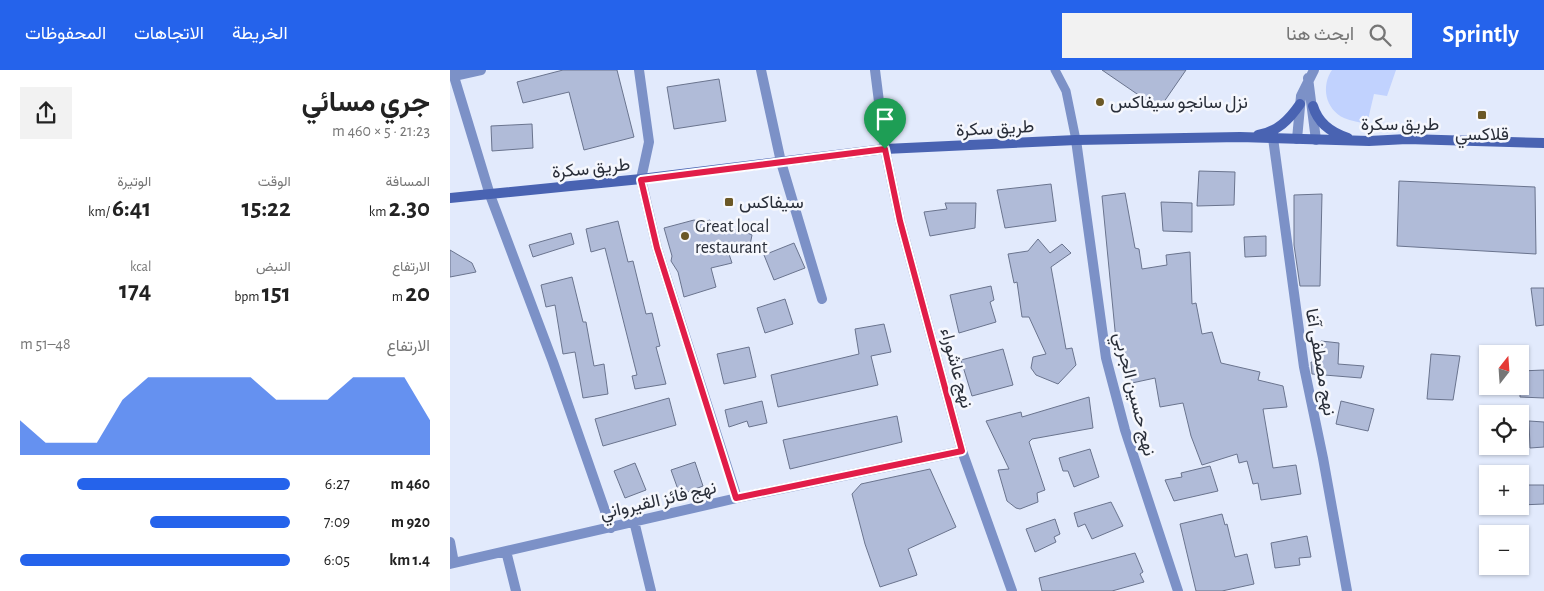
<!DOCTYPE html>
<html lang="ar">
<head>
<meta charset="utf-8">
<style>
  :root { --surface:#fff; --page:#f2f2f2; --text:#222; --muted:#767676; --accent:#2563eb }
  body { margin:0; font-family:"Alegreya Sans",Vazirmatn,sans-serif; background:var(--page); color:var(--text); direction:rtl; height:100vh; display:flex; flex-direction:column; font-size:19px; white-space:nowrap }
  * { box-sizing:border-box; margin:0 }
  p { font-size:16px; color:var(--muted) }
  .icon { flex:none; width:28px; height:28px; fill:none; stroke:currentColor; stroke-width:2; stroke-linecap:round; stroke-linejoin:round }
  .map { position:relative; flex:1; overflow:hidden; direction:ltr }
  .panel { display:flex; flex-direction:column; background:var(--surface); width:450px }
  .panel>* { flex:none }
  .needle { width:32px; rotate:17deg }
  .fabs { position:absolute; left:1029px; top:275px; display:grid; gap:10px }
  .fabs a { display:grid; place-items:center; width:50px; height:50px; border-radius:0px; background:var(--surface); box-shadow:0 1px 4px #0004; font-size:25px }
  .pin { position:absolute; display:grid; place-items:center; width:42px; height:42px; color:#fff; margin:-51px -21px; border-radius:50% 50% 50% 0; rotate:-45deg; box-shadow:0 0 5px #0007 }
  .pin .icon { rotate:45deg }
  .round { display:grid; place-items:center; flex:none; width:52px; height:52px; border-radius:0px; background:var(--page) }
  .overview { display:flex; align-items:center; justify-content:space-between; height:85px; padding:0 20px }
  h1 { font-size:28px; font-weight:700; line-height:38px }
  .figures { display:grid; grid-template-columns:repeat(3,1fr); gap:8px; height:85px; padding:5px 20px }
  .figures div { display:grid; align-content:center }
  .figures b { font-size:25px; font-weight:700 }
  .figures small { font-size:14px; font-weight:400 }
  .figures p { font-size:14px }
  .chart { height:140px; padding:10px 20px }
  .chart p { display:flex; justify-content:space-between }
  .chart svg { width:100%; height:90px; margin-top:5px; fill:var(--accent); opacity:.7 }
  ul { padding:0 20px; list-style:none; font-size:16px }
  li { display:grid; grid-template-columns:80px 60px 1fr; align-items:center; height:38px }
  li i { height:12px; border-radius:6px; background:var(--accent) }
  header { display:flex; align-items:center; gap:30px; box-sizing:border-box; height:70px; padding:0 25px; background:var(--accent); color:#fff }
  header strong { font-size:24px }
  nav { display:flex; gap:28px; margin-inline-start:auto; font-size:18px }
  .search { width:350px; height:45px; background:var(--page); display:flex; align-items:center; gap:12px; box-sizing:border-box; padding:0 18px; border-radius:0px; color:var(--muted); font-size:19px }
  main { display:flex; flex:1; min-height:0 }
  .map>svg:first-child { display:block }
  .green { fill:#c1d2fe }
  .building { fill:#b0bbd8; stroke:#6a748e }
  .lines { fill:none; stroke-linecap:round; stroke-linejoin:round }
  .service { stroke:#7c91c7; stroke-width:9 }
  .minor { stroke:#7c91c7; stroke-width:10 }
  .tertiary { stroke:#7c91c7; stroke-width:10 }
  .secondary { stroke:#4963b2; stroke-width:10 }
  .route-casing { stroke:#fff; stroke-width:10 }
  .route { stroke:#e11d48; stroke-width:6 }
  .poi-dot { fill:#6b5826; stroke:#f5f7fd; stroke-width:2 }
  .labels { text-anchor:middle; stroke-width:5; stroke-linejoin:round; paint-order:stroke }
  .poi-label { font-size:18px; fill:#292e39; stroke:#f5f7fd; text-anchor:start }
  .street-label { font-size:18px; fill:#292e39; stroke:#f5f7fd }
</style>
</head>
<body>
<header>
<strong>Sprintly</strong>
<div class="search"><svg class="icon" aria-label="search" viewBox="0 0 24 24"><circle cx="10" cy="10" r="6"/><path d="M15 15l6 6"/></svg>ابحث هنا</div>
<nav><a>الخريطة</a><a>الاتجاهات</a><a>المحفوظات</a></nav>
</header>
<main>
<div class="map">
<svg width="1094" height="521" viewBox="0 0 1094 521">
  <rect width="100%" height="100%" fill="#e2eafc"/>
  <path class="green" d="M882,0H946L937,26L924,24L917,54C910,52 901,51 894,48C875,39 871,16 882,0Z"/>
  <path class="building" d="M113,0H167L184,67L134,80L119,22L73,33L67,12Z
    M652,0H736L709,39Z
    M269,9L276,51L224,59L217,17Z
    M82,54L83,78L42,81L41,56Z
    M749,101L785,102L784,135L747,136Z
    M949,111L1085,117L1086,184L947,176Z
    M601,114L606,151L555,158L547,120Z
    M675,123L685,178L689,179L692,199L717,195L716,185L740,182L742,234L746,233L752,264L762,262L771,293L810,302L808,310L833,316L837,337L813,339L823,398L846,395L851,424L811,430L808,413L803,414L797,391L789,393L787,384L752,395L741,366L733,333L710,337L705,308L682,313L674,279L667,281L652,126Z
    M872,124L870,216H850L844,175V125Z
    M711,132L742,133V162L713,161Z
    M495,133H526L525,158L480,166L474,142L497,139Z
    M244,150L253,152L260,150L262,154L268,153L271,163L288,159L302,165L300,175L278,181L282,193L261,198L266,217L234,227L228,202L221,191L222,186L214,158Z
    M168,151L178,192L183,191L196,244L202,243L210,276L206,277L216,314L185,319L182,306L187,305L155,178L141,182L136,159Z
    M121,163L124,174L83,187L79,175Z
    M816,166V186L795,187L794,167Z
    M588,169L600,183L612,174L621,183L601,197L616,279L622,278L626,295L608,314L586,305L581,298L583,287L596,284L579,247H572L567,212L564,213L558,184L578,181Z
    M344,173L355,198L324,210L314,185Z
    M0,180L22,193L26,202L0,207Z
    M122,207L133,252H136L144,296L154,294L158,324L133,328L125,282L113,284L105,235L96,237L91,215Z
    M541,216L544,230L540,232L546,252L509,263L500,225Z
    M1081,218H1094V255L1086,256Z
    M335,229L343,254L315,263L307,238Z
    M434,254L441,282L421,286L428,315L328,337L321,305L409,284L405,259Z
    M871,271L889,273L888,294L914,296L911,308L862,304L861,292L871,293Z
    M299,277L306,307L274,314L267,284Z
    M553,279L563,315L522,326L511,290Z
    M981,284L1010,286L1003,330L977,329Z
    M1094,300V328L1070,327V301Z
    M639,327L643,358L582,369L579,372L595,420L587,423L588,432L570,439L566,438L557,431L548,400L559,399L536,351L571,342L572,347Z
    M219,328L226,355L153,376L145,349Z
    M312,331L317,353L299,357L297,351L279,357L275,340Z
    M891,331L924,339L918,361L886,354Z
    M447,346L452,372L340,399L333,370Z
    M1079,351L1094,352V377L1080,378Z
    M640,379L649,407L624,417L618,401H613L609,388Z
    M245,392L253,416L230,425L221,400Z
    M185,393L196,420L175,428L164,401Z
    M760,396L768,421L724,431L715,410L732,407L731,403Z
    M480,399L506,457L458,479L467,505L430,517L415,474L402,424L411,414Z
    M1070,415H1094V434L1070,435Z
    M661,432L673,456L642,469L635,454L628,457L624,443Z
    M772,444L775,455L777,454L785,487L797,484L804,514L772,521H746L730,454Z
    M605,449L610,464L604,467L606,472L585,482L576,459Z
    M857,466L861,487L849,488L850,495L825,498L821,473Z
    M685,483L693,502L690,504L694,512L662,521H592L589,508Z"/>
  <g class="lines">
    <path class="service" d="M605,0L616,21L626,70"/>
    <path class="minor" d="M2,0L40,125L103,292L161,458
      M189,0L199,72L191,109L207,178L287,428
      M311,0L331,92L372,229
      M425,0L435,79L450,151L512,381L562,521
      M4,6L31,0
      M823,68L854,297L873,388L897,521
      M626,70L656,288L675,360L728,521
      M184,451L201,521
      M0,472L4,493
      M56,481L66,521
      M0,494L287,428L512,381"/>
    <path class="tertiary" d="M858,8L866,70
      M847,69L851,26L864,0"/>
    <path class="secondary" d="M863,36C868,53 882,63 898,68
      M808,65C827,62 839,50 850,34
      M0,128L191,109L435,79L626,70L790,67L919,71L957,69L1094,73"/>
  </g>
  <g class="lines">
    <g class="route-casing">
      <path id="route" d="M435,79L450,151L512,381L286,428L207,178L191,110Z"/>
    </g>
    <use href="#route" class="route"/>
  </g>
  <g class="poi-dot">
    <circle cx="650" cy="32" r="5"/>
    <rect x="1027" y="40" width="10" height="10" rx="2.5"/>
    <rect x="274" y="127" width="10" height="10" rx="2.5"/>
    <circle cx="235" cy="166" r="5"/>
  </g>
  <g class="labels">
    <g class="poi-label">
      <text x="660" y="38">نزل سانجو سيفاكس</text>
      <text x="1032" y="70" text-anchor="middle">قلاكسي</text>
      <text x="289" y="138">سيفاكس</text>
      <text x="245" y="162">Great local<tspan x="245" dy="21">restaurant</tspan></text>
    </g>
    <g class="street-label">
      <text x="950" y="60">طريق سكرة</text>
      <text transform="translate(545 58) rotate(-3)" y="6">طريق سكرة</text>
      <text transform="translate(141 98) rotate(-6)" y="6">طريق سكرة</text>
      <text transform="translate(871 292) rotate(80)" y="6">نهج مصطفى آغا</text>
      <text transform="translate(507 298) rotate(75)" y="6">نهج عاشوراء</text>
      <text transform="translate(685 324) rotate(76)" y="6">نهج حسين الجربي</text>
      <text transform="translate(208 430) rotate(-13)" y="6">نهج فائز القيرواني</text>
    </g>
  </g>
</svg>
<div class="fabs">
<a><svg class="needle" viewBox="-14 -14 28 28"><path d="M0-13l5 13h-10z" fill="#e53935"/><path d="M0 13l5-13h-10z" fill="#767676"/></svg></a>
<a><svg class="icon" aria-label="locate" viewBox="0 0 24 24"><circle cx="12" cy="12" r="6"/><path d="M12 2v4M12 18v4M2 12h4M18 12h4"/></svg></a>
<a>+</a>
<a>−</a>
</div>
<div class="pin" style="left:435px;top:79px;background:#1e9e55"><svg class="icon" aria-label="arrive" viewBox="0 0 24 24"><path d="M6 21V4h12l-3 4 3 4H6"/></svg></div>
</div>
<section class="panel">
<div class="overview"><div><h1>جري مسائي</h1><p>21:23 · 5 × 460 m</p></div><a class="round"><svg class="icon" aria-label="share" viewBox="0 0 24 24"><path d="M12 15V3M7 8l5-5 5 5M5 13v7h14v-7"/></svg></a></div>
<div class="figures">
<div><p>المسافة</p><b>2.30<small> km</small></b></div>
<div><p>الوقت</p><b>15:22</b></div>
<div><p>الوتيرة</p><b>6:41<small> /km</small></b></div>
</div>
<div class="figures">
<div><p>الارتفاع</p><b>20<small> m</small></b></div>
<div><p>النبض</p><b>151<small> bpm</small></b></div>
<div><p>kcal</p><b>174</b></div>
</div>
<div class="chart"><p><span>الارتفاع</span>48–51 m</p>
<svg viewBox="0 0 160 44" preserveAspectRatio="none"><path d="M0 44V27L10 38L20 38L30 38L40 17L50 6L60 6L70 6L80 6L90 6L100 17L110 17L120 17L130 6L140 6L150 6L160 27V44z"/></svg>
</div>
<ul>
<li><b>460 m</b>6:27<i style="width:79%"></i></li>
<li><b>920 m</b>7:09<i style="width:52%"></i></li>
<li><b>1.4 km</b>6:05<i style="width:100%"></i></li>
</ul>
</section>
</main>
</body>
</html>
